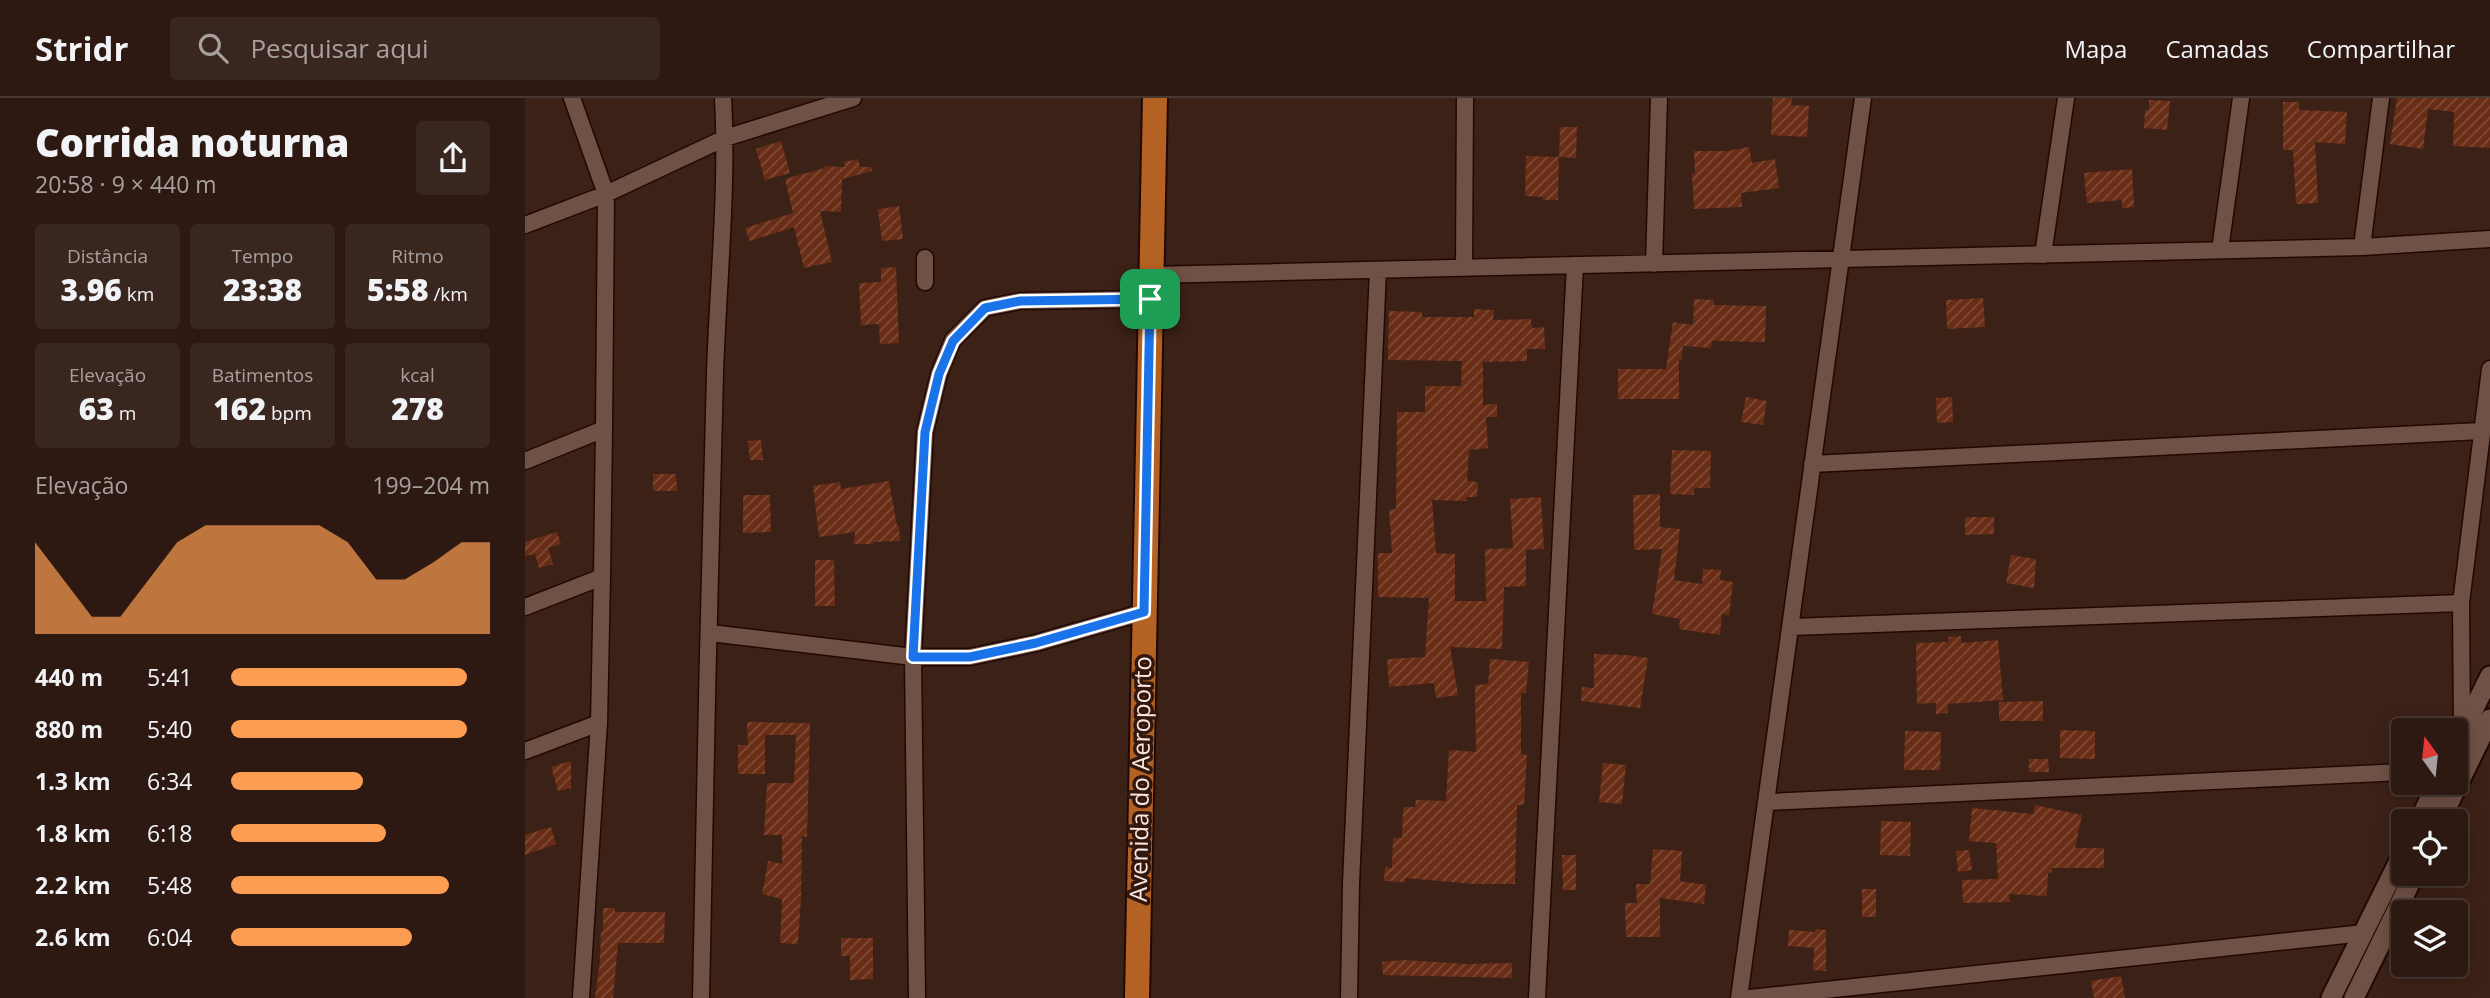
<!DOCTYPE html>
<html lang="pt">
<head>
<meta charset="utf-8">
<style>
  :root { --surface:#2d1911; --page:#39261f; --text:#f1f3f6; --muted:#a7a09f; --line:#483831; --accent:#fc9d52 }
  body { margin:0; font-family:"Open Sans",sans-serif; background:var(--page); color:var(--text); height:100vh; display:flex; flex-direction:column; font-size:26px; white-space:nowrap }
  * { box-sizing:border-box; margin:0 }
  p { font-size:23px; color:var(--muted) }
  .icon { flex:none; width:38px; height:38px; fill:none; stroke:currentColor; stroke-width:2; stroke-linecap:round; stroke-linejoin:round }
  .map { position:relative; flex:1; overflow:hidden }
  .drawer { display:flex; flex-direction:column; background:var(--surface); width:525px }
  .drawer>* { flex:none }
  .needle { width:46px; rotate:345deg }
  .buttons { position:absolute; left:1866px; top:620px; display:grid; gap:14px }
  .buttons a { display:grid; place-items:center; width:77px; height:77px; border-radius:7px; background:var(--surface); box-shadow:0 4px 18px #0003,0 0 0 2px var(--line); font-size:35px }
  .pin { position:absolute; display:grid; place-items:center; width:60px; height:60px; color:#fff; margin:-30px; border-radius:14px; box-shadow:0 4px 10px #0006 }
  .round { display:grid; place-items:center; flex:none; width:74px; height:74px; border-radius:7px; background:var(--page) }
  .overview { display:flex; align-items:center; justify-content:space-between; height:119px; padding:0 35px }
  h1 { font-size:38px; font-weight:800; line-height:52px }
  .stats { display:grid; grid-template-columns:repeat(3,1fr); gap:10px; height:119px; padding:7px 35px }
  .stats div { display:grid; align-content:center; border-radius:7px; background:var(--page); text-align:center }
  .stats b { font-size:30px; font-weight:800 }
  .stats small { font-size:19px; font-weight:400 }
  .stats p { font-size:19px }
  .chart { height:196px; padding:14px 35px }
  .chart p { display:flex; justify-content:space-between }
  .chart svg { width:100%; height:126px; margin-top:7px; fill:var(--accent); opacity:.7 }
  ul { padding:0 35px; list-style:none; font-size:23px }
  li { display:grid; grid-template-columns:112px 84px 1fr; align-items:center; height:52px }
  li i { height:18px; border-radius:9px; background:var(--accent) }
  header { display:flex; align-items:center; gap:42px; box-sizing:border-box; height:98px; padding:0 35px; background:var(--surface); border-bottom:2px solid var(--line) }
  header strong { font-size:33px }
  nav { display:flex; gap:38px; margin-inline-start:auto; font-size:24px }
  .search { width:490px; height:63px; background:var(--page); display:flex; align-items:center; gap:18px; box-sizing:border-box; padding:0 24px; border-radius:7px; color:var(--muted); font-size:26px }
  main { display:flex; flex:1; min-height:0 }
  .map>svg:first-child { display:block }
  .building { fill:url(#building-hatch) }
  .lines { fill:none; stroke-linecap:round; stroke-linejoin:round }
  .minor-casing { stroke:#210903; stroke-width:19 }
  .tertiary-casing { stroke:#210903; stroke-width:23 }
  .primary-casing { stroke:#210903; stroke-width:28 }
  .minor { stroke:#705146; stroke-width:16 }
  .tertiary { stroke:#705146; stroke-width:19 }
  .primary { stroke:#b46223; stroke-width:24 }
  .route-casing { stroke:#fff; stroke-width:14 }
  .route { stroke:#1a73e8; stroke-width:9 }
  .labels { text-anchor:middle; stroke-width:7; stroke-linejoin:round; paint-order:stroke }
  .street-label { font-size:24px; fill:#fae7e0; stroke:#31170e }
</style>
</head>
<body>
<header>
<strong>Stridr</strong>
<div class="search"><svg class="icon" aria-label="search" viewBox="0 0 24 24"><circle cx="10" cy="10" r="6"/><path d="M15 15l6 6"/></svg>Pesquisar aqui</div>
<nav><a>Mapa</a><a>Camadas</a><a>Compartilhar</a></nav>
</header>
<main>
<section class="drawer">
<div class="overview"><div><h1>Corrida noturna</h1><p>20:58 · 9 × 440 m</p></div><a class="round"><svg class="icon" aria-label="share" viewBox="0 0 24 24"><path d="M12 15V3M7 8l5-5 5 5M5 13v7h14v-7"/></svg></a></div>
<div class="stats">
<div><p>Distância</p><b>3.96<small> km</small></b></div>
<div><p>Tempo</p><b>23:38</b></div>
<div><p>Ritmo</p><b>5:58<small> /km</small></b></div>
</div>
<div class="stats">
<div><p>Elevação</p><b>63<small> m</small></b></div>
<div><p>Batimentos</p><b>162<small> bpm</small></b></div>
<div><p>kcal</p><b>278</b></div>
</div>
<div class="chart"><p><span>Elevação</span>199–204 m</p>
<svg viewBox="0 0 160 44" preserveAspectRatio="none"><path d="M0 44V12L10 25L20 38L30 38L40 25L50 12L60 6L70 6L80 6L90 6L100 6L110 12L120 25L130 25L140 19L150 12L160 12V44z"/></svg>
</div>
<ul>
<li><b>440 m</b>5:41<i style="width:91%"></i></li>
<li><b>880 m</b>5:40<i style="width:91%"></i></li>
<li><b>1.3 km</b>6:34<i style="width:51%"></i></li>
<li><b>1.8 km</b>6:18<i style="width:60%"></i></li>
<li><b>2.2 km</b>5:48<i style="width:84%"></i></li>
<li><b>2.6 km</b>6:04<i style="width:70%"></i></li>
</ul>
</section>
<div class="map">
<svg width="1965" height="900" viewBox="0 0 1965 900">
  <defs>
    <pattern id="building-hatch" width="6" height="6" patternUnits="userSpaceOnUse" patternTransform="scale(1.75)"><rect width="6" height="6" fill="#692d16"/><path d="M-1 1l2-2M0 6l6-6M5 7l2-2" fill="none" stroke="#7f4b38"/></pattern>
  </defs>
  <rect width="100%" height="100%" fill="#3c2117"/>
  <path class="building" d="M1248,0H1267L1266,7L1284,8L1282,39L1246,37Z
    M1872,0H1965V50L1928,48L1929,14L1903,11L1898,51L1865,46Z
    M1624,2L1645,3L1642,32L1619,30L1620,12H1624Z
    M1758,4H1774V12L1822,14L1820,46L1790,44L1793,105L1771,106L1768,52H1758Z
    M1035,29H1052L1051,60L1034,59L1033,102H1018V99L1000,98L1001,58L1034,59Z
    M256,43L265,75L240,82L231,51Z
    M1224,49L1227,65L1250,61L1254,90L1216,95L1217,109L1169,111L1167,76H1170L1169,53H1202Z
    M333,61L335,69H347V73L317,81L316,114L295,113L307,164L279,170L269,129L225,143L220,130L268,115L260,81L300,70V68L320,69L319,64Z
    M1607,71L1609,109L1597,110V102L1562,105L1559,75Z
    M374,108L378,141L357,143L353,111Z
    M371,169L374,245L355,246L354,226L336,227L334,185L356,184V170Z
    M1458,200L1460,229L1422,231L1421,202Z
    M1169,201L1189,202V207L1241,208L1240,244L1187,243L1186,250L1158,248L1156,262L1154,261V301H1093V271H1141L1148,224L1168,227Z
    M949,211L969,212L968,222L1006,221L1007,230L1019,229L1020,251H1002V263L958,264V307L972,306V319H961L963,350L944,352L942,383L953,384L952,399H942L941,403L907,402L911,455L930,456V503H961L960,451L988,450L985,401L1016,399L1019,451L1001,452V488L979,489L977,551L925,549L933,597L911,600L909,585L864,589L862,561L900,559L904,500L853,499V455H867L864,412L871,411L872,314H900V288H936L937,263L863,262L864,213L897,214V219H949Z
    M1221,299L1242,303L1238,327L1216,324Z
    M1427,299L1428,324L1412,325L1411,300Z
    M236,342L238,362H225L223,343Z
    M1147,352L1186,353L1185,390H1169V397L1145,396Z
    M128,376H151L152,393H128Z
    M364,383L372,428H374L375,443L348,444V446H329L330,434L294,439L288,388L315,384L316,391Z
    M1135,396V429L1155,431L1149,482L1177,486L1178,471L1196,472L1195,482L1208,484L1204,517L1197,516L1195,537L1154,531L1155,521L1127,516L1137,451L1109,452L1108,397Z
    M218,397H245L246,434L218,435Z
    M1440,419H1469V436L1440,437Z
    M32,434L36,446L23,450L28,466L14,470L10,456L0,458V444Z
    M1486,457L1511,461L1509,490L1481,485Z
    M290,462H309L310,508H290Z
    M1436,538V545L1473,542L1478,602L1423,606V615L1411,616V605L1392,606L1391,545L1424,544L1423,539Z
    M1069,556L1101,557L1123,560L1115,610L1056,603L1057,589L1069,590Z
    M965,561L1004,564L1001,595H996V656L1002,657L999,707H992L990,786H950L880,780V784L859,783L860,769L867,770L868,740H877L878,709H890L891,702L921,703L924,652L951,654L950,587L963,586Z
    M1518,603V623H1474V604Z
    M222,624L285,625L282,739L277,738L276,801L273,846L255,845L257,801L237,796L243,763L257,766V737H239L242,685H269L271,637H240V676H213V647H223Z
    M1535,632L1570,633V661L1535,660Z
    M1380,633L1416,634L1415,672H1379Z
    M1504,661H1523L1524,674H1504Z
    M46,663V690L33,693L26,669Z
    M1078,665L1101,667L1097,706L1074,704Z
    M1510,707L1557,717L1550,750H1579V770H1527L1526,775L1523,774L1522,798L1484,796L1485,804L1438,805L1437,782L1473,781L1471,745L1444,743L1447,710L1508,716Z
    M1356,723L1386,724L1385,758L1355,757Z
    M26,729L31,746L0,757V737Z
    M1128,751L1157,753L1155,783L1181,787L1179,806L1135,800V839H1101L1100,805H1112L1111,786H1125Z
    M1444,752L1447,772L1433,774L1431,753Z
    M1037,757H1051V792H1038Z
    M1337,791H1351V819H1337Z
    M78,810H90V814H140L139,845H93L88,900H70L75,863L76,833H78Z
    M1291,831L1301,832V873L1288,872L1289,850L1263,848L1264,832L1290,834Z
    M316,840H348V881L325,882V858H316Z
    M878,862L942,866L987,865V880L858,877L857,864Z
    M1596,878L1600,900H1569L1566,883Z"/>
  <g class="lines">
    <g class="minor-casing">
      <path id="minor" d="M0,127L81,96L200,40L328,0
        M1837,149L1856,0
        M1695,152L1716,0
        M1518,157L1541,0
        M400,160V184
        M1129,166L1134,0
        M939,170L940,0
        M625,177L1837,149L1965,141
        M0,363L79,331L81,96L47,0
        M1287,366L1956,333
        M0,509L77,479L79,331
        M1266,529L1936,505
        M185,535L388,559H445L511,545L619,514
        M1937,632L1936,505L1965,271
        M0,653L74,625
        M1243,704L1878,674
        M56,900L74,625L77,479
        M176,900C179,692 185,483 190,275C193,184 203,92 198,0
        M392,900L388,559L400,334L414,276L428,242L460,210L495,203L625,201
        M824,900L826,786L853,172
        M1012,900L1050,167
        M1214,900L1338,0
        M1224,900L1839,835"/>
    </g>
    <g class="tertiary-casing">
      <path id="tertiary" d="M1930,649L1965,578
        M1894,723L1913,684
        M1915,723L1965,621
        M1806,900L1878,755
        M1829,900L1890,775"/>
    </g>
    <g class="primary-casing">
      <path id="primary" d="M612,900L630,0"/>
    </g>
    <use href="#minor" class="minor"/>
    <use href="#tertiary" class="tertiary"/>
    <use href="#primary" class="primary"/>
  </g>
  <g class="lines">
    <g class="route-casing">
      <path id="route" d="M625,201L619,514L511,545L445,559H388L400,334L414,276L428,243L460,210L495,203Z"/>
    </g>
    <use href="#route" class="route"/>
  </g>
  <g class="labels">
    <g class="street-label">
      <text transform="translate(616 681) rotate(-89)" y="8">Avenida do Aeroporto</text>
    </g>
  </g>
</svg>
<div class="buttons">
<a><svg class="needle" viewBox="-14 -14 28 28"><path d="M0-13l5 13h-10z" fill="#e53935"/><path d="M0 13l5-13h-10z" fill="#a7a09f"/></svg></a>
<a><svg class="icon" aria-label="locate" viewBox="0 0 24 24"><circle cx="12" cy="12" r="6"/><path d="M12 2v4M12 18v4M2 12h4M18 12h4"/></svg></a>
<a><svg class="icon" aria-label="layers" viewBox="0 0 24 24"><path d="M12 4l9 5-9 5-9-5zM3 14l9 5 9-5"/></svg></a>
</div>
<div class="pin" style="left:625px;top:201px;background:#1e9e55"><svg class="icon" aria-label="arrive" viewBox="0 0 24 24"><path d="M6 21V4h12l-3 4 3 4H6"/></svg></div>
</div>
</main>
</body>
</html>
